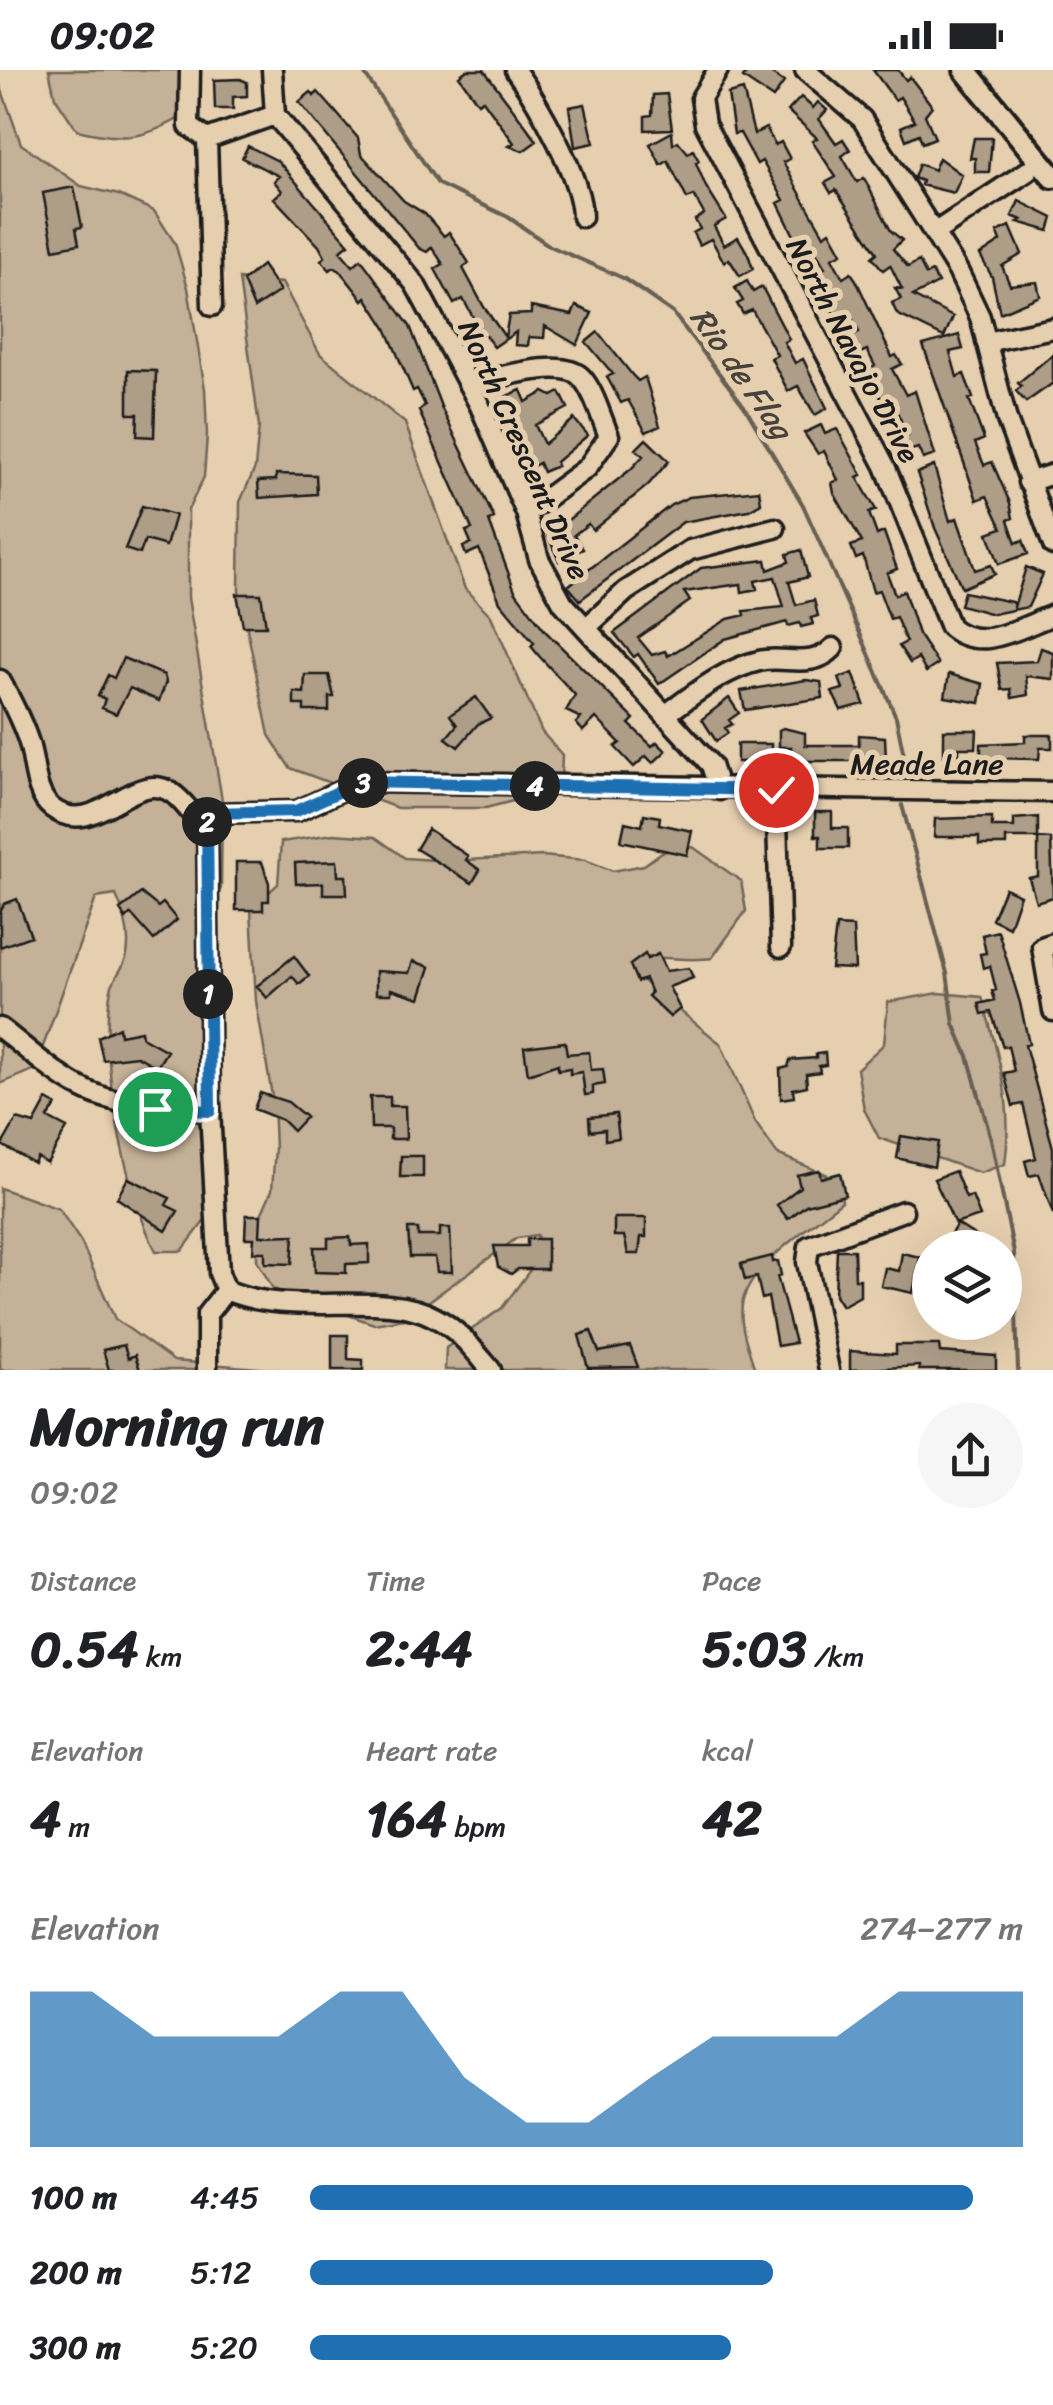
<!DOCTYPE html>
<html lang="en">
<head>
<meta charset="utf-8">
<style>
  :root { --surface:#fff; --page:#f6f6f6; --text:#202124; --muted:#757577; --accent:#1f6fb2 }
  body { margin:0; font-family:Sriracha,sans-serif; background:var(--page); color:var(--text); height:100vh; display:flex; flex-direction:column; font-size:38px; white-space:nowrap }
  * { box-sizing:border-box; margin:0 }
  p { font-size:32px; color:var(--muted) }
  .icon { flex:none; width:55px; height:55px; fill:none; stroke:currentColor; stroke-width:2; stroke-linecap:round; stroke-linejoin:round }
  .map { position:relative; height:1300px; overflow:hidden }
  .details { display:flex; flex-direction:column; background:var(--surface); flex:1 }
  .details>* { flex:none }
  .buttons { position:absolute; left:912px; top:1160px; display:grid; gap:20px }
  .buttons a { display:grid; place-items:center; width:110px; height:110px; border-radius:50%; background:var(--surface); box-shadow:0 10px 40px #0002; font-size:50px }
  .pin { position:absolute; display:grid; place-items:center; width:85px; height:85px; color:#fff; margin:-42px; border:5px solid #fff; border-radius:50%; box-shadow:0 2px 10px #0007 }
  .km { position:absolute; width:50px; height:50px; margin:-25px; border-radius:50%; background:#222; color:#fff; font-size:28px; line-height:50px; text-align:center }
  .round { display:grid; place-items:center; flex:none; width:105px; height:105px; border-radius:52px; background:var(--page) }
  .headline { display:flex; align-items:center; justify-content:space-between; height:170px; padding:0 30px }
  h1 { font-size:55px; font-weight:700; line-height:75px }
  .figures { display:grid; grid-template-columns:repeat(3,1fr); gap:15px; height:170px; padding:10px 30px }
  .figures div { display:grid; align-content:center }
  .figures b { font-size:50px; font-weight:700 }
  .figures small { font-size:28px; font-weight:400 }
  .figures p { font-size:28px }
  .chart { height:280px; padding:20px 30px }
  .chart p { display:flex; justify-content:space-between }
  .chart svg { width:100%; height:180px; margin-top:10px; fill:var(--accent); opacity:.7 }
  ul { padding:0 30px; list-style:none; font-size:32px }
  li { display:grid; grid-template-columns:160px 120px 1fr; align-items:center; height:75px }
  li i { height:25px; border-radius:12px; background:var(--accent) }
  .status { display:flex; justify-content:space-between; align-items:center; height:70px; padding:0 50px; background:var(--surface); direction:ltr }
  .status svg { height:28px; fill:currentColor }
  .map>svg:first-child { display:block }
  .green { fill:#c5b197; stroke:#70665a; stroke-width:2.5 }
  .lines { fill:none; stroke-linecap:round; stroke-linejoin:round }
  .stream { stroke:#665e53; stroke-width:4 }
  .building { fill:#ae9d87; stroke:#1c1c1c; stroke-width:2.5; fill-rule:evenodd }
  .minor-casing { stroke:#1c1c1c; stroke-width:25 }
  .major-casing { stroke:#1c1c1c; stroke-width:28 }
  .minor { stroke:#e6cfaf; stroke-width:18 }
  .major { stroke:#e6cfaf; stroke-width:20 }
  .route-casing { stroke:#fff; stroke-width:20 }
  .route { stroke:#1f6fb2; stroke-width:12 }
  .labels { text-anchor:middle; stroke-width:10; stroke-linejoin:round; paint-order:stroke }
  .street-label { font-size:30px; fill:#1c1c1c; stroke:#e6cfaf }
  .water-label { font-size:32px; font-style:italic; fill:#47423c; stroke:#e6cfaf }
</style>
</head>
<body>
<div class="status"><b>09:02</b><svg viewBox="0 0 49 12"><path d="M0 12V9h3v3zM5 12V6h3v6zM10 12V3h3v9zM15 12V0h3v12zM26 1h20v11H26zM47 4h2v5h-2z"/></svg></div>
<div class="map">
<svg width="1053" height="1300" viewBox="0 0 1053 1300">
  <rect width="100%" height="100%" fill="#e6cfaf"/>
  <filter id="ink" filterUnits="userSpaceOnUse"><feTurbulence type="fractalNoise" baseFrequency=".01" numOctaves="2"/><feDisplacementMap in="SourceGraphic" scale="20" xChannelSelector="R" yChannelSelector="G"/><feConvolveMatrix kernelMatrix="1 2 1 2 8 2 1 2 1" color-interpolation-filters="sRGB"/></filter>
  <g filter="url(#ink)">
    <path class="green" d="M49,0H199V4L190,42C146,69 126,72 77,60L55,27Z
      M0,15L21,74L81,116L119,125L154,141L175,173L188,218L205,319L207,365L204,407L188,440V528L222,730L221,818L205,852V940L222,1040L221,1129L182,1181H156C125,1123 98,984 111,919C114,907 125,897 127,884C131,864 124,843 116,825L96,828L35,999L0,1014Z
      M239,209L282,213L320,284L405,353L465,519L491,546L542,662L562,685L561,711L532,726L486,738H397L290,698L269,665L239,520L240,432L255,398L259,356Z
      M333,764L375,767L405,788L448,791L542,786L585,790L613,801L644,795L662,782L693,777L741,811L746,841L712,888C686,892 664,885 639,889L642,910L721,974L755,1052L777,1084L839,1110L842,1131C814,1154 754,1192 743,1230C737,1252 749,1280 755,1300H445L446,1278L502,1238L541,1185L537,1165L517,1168L404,1249L374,1254L273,1219L257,1190V1154L272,1120L275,1078L273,1032L256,931L251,839L278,814L281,772Z
      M939,923L982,927C998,984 1014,1034 1005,1094L980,1103L879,1068L864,1039L857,999L884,974L888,932Z
      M0,1118L59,1139L81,1172L115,1249L174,1291L283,1300H0Z"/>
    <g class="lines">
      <path class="stream" d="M362,0L438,114L508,147L550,176L623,208L673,243L744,336L803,435L866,577L896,647L904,686L901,707
        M902,735L947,903L954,954L968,986L991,1069L1014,1183L1018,1300"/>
    </g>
    <path class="building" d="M467,0H484L537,71L523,81L509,76L514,73L483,30L478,33L459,6Z
      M748,0H766L784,12L773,28L743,8Z
      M873,0H898L906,10L910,7L932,36L925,45L935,68L922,73L919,64L906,70L901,57L915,51L900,27L895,30Z
      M240,9L247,12V26L233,27V39H215L214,10Z
      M743,20L754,64L766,58L775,75L781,72L790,89L783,92L801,125L824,165L830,161L842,183L832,188L843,208L851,203L856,210L892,287L896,285L902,294L892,299L906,325L915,321L935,385L923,389L918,378L908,381L903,368L908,366L897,342L890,345L866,301L875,296L867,280L858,284L849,267L859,262L849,243L837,249L830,237L835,234L824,212L816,216L811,206L825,198L814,178L803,184L778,133L784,130L762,91L757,94L740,63L734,64L728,24Z
      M311,22L314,26L318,22L334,40L358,68L361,84L404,131L425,144L444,166L449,162L469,193L463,198L484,237L505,267L509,245L531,244V237L572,245L576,236L592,243L577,275L545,256L544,268L529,267L528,276L515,275L516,262L494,277L484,264L470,274L461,261L475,251L463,229L454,234L435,199L443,194L432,177L427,182L419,178L299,32Z
      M667,24L672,59L645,60V46L652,45L653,25Z
      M801,27L813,38L818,32L827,40L819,49L836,73L843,69L850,80L842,86L857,112L864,108L891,161L902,170L893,179L908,197L919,191L926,205L932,202L938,213L913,226L953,247L944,267L897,244L892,233L901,229L895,218L902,219L890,195L883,200L872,187L877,183L836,120L831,123L825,113L836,107L812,71L817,68L788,41Z
      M585,34L594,73L575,77L569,37Z
      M672,62L673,74L678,71L688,83L693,80L699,91L696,93L706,117L726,149L714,156L724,175L738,167L748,184L753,199L740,206L729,189L724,192L711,169L699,175L693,163L700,159L695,150L704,144L694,126L687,129L668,91L661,95L650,74Z
      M974,68H992L989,102H975V88H970Z
      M248,76L278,91L349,174L340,181L353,196L361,189L410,256L442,339L494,448L489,451L515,521L546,562L634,649L629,654L652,676L657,672L666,681L653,693L646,686L634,697L615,677L620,673L596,648L583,661L576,653L581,648L566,641L575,625L539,586L531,576L534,573L500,532L479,479L466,485L463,477L471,473L466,461L472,459L419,341L425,335L417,319L413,321L386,258L366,227L363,230L340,201L334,197L330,200L321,190L325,187L319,176L274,128L282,121L274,111L279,106L242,88Z
      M939,88L962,105L954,123L921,115L922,111L914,108L919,94L934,100Z
      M74,117L82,157L76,158L79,174L54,179L43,123Z
      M1019,131L1053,148L1049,161L1018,152L1022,150L1012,146Z
      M1010,156L1022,184L1002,196L1010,215L1037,212L1040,226L1000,243L992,207L980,185L1001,171L997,162Z
      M262,195L280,221L254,238L243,211Z
      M747,211L753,222L762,217L789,269L784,272L795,293L803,289L827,338L815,345L798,316L788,321L771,288L777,285L752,240L743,244L737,234L743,231L735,218Z
      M598,262L633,306L638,311L645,307L660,356L646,362L628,330L621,333L607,307L613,304L586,272Z
      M959,265L963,279L950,282L957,307L964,304L973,328L969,329L984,369L975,373L984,395L992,392L1010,433L1013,448L1008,450L1016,473L1023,470L1028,484L999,494L988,463L1002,458L987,426L977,430L923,275Z
      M1053,284V313L1026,332L1016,321L1021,316L1018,313Z
      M128,300L156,301L154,367L137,366L138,344H128Z
      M521,320L526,332L544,322L552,326L560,322L568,338L535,355L544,374L574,349L588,365L556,392L557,396L543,402L539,393L528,399L497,330Z
      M821,355L825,364L837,359L862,405L857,407L876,440L869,443L877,465L884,462L897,499L887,503L895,525L904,521L918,564L938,594L926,602L918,588L910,593L899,576L906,572L896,547L890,549L879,520L873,522L863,486L856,489L851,476L862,472L834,423L832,413L838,410L824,381L818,384L804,363Z
      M646,369L669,391L648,415L593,460L588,454L574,465L583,479L559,491L548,466L631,399L643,386L636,379Z
      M934,396L950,451L957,448L975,500L991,495L995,504L962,518L935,458L917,403Z
      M276,404L316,405L317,424L259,428L258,411L276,410Z
      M759,420L761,433L749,440L683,452L580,530L568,516L671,435L689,427Z
      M142,436L175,445L166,476L145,470L140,484L125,479Z
      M801,480L808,507L789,512L796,535L814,530L818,546L811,548L813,554L801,557L800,553L788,556L787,552L725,569L659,614L638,584L634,587L614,563L701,498L766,490L768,500L789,492L787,484ZM775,507L784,537L744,541L745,545L728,549L668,586L665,581L652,585L638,568L690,531L684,522L741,514L742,522L757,519L755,511Z
      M1026,497L1043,504L1028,537L993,544L960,535L964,522L1012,532L1014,537Z
      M237,524H261L266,556H243Z
      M1041,578L1053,582V609L1026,606L1028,625L1012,628L1011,619L1002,620L997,593L1037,591Z
      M123,588L164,605L166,612L159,631L130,618L116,644L102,638L105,629L98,626L108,605L114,608Z
      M853,603L864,634L841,640L832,622L843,619L839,608Z
      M949,604L983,614L980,633L945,627Z
      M305,605H329L334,627H329V641H304V635H294V622L304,623Z
      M806,610L821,612L823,628L745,640L741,621Z
      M476,627L491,648L478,654L458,677L446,668L457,655L450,645Z
      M729,628L739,643L729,650L732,654L725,658L728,663L716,671L702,649Z
      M783,658L805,663V675H859V665L885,667L886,691H791V677H779V660Z
      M944,660H977L976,678H959V692H944Z
      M1025,665H1052V678H1040L1039,689L981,688V674L1025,672Z
      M737,674H771V692H737Z
      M815,742H832V758H848V778H820V766H815Z
      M644,744L660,747L659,754L692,761L687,785L621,771L625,752L642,756Z
      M992,747V757H1014V749L1038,747V768H1006V775H979V767H934L935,749Z
      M428,759L468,786L466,790L480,800L472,813L416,779Z
      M1038,768L1051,769L1053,827L1036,832L1029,808L1038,806Z
      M337,791L338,806H346L347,824H323V813L296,814L295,793Z
      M236,792H262L269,813V831H263V840H236Z
      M1005,818L1020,825L1009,857L992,849Z
      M141,823L158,837L163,833L177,850L154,870L131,844L126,849L120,840Z
      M17,829L31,866L0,877V843L4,834Z
      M836,856L853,857L855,899L831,898Z
      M998,861L1020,933L1029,974L1025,975L1053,1078V1144L1039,1104L1029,1106L1025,1091L1036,1088L1023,1034L1013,1036L1004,1003L1014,1001L1008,976L1003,977L991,942L982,944L979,934L995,930L992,921L996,920L990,896L983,898L980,884L986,883L982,865Z
      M645,884L647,889L658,884L666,901L689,898L693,908L669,917L680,939L670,947L648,926L651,923L645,909L637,912L630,895Z
      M294,886L309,906L299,914L292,906L267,928L257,916Z
      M413,891L430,897L420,928L391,919V924H376V901L409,903Z
      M119,957L120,965L141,961L142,967L167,981L157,997L137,986L103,990L98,967Z
      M565,972L567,984L589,982L591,1000L603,999L605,1014L593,1016V1024L585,1025L582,1002L570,1004V998L558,1000V994L528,1004L524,977Z
      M825,983L826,995L819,996L820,1002L806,1004L807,1016L793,1019L794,1027L781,1029L780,999L788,997L790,990L816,988V984Z
      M260,1023L288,1032L306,1047L293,1061L282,1050L254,1039Z
      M370,1027H390V1036H405L406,1069H390V1058H371Z
      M47,1030L56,1035L48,1048L67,1058L47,1093L37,1087L34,1093L2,1075L17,1049L34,1054Z
      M616,1044L619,1068L605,1070V1059L590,1061L589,1047Z
      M901,1066L938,1072L934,1097L897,1088Z
      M401,1086H423V1107H400Z
      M819,1100L821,1108L840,1103L845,1125L806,1135L788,1149L777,1135L800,1117L797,1105Z
      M955,1101L966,1128L972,1126L980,1146L955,1154L934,1109Z
      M128,1108L170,1128L166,1135L178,1141L166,1161L117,1128Z
      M246,1145H261L260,1166L294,1165L292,1194L265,1193V1182H253L254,1168H245Z
      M614,1148H646V1167H641L639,1184H628L624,1166H614Z
      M957,1154L976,1166L968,1178H942Z
      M440,1158H450L452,1202H437L435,1187H410L408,1159H418V1166H440Z
      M350,1167L351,1175L369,1174V1193L346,1194V1203L315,1202L314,1177H328V1168Z
      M527,1169H547V1199H518L511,1204L498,1197L494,1176H527Z
      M837,1180H854L855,1209H860V1226L842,1236L835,1225Z
      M902,1183L920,1187L913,1223L881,1216L885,1198L899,1201Z
      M772,1186L773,1192L778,1191L781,1205L777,1206L795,1273L777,1276L768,1227L762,1229L757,1207L745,1210L741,1194Z
      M591,1261L599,1282L630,1276L638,1297L588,1298L579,1265Z
      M332,1265H348V1289L363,1290V1300H332Z
      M124,1275L128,1288L135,1285L140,1300H109L103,1280Z
      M896,1275H939L940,1282L996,1286V1300H919V1296L850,1300V1281L896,1284Z"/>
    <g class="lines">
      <g class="minor-casing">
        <path id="minor" d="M190,0L189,56L207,69L275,45
          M272,0L275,45L415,214L480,336L526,443L539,489L563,533L711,695L719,720
          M515,0C538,32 582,109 582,147
          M718,0L701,28L705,54L885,396L950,557C981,583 1019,558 1053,545
          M805,0L862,49L958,201L980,247L1007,350L1053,475
          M207,69L212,236
          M934,163L1028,101
          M986,272L1053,258
          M468,314C495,309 564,286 582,308C595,323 601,348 609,366L587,398L526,443
          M1028,412L1053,404
          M587,557L626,521L690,480L775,458
          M0,610C11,630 22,651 29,673C35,693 34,724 52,738C96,771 134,696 172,723C186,733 197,751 207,764
          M665,645C693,625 724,599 759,591C784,585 812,600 833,578
          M776,720L781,877
          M1053,873L1042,877L1053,941
          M0,958C24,976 48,999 74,1014C115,1038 163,1039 210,1041
          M226,1220L219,1203L210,1041L207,743L297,741L360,712L1053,722
          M226,1220C291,1249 384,1219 434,1247C458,1259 474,1280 491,1300
          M207,1300V1244L226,1220
          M829,1300L807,1192L809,1176L903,1141"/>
      </g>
      <g class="major-casing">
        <path id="major" d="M965,0L1053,107"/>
      </g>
      <use href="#minor" class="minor"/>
      <use href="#major" class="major"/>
    </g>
  </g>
  <g class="lines" filter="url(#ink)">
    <g class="route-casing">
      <path id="route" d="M155,1039L210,1041L207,743L296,741L360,712L776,720"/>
    </g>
    <use href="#route" class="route"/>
  </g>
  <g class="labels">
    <g class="street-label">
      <text transform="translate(853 280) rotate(62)" y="10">North Navajo Drive</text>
      <text transform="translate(524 380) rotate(66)" y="10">North Crescent Drive</text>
      <text x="927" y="704">Meade Lane</text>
    </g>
    <g class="water-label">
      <text transform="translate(742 303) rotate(55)" y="11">Rio de Flag</text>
    </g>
  </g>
</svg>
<div class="buttons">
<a><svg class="icon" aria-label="layers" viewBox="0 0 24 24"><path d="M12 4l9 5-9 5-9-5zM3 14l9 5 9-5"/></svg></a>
</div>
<div class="pin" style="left:155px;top:1039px;background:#1e9e55"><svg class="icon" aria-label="arrive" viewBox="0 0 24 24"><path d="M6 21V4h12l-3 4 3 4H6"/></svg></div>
<div class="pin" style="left:776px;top:720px;background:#d93025"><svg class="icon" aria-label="check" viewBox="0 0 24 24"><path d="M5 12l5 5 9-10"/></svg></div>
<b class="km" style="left:208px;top:924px">1</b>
<b class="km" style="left:207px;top:752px">2</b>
<b class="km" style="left:363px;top:713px">3</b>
<b class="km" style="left:535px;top:716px">4</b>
</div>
<section class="details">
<div class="headline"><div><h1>Morning run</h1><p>09:02</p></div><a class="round"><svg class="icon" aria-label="share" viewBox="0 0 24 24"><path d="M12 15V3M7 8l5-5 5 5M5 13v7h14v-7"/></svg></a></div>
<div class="figures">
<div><p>Distance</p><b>0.54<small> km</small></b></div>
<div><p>Time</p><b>2:44</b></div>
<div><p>Pace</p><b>5:03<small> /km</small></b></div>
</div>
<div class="figures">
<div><p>Elevation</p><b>4<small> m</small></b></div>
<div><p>Heart rate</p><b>164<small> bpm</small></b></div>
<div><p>kcal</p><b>42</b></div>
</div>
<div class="chart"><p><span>Elevation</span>274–277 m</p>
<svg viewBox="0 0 160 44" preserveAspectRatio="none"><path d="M0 44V6L10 6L20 17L30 17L40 17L50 6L60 6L70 27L80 38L90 38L100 27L110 17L120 17L130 17L140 6L150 6L160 6V44z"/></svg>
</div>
<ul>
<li><b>100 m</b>4:45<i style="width:93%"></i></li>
<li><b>200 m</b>5:12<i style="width:65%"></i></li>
<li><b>300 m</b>5:20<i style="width:59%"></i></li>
</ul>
</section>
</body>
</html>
